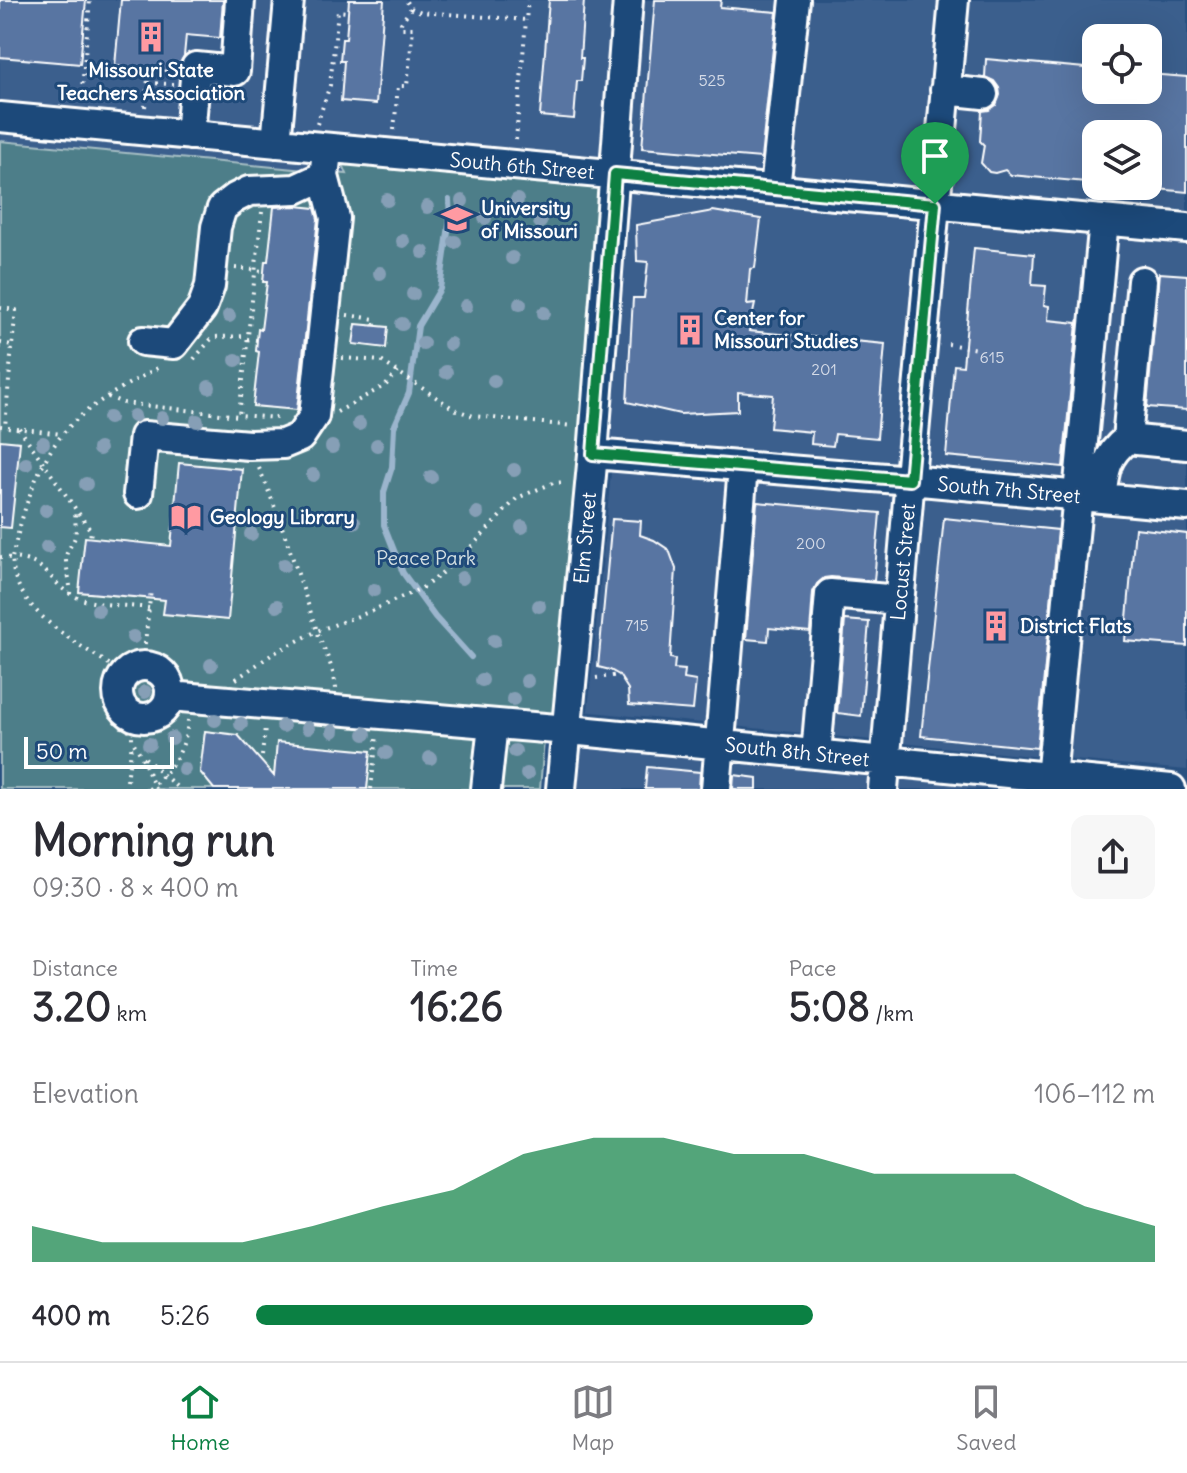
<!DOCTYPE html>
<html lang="en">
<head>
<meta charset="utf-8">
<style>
  :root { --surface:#fff; --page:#f7f7f7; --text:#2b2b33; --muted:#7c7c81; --line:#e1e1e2; --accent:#0b8043 }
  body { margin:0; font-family:Delius,sans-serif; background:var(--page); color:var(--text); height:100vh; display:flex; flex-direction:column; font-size:30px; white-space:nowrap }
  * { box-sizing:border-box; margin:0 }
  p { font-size:26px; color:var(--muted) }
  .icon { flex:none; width:44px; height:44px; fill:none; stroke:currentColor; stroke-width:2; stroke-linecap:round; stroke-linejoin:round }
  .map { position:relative; height:789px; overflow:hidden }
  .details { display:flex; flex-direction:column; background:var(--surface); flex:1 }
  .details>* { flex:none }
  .fabs { position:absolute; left:1082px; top:24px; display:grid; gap:16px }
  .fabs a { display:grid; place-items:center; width:80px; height:80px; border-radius:16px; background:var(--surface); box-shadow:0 8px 32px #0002; font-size:40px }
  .scale { position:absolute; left:24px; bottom:20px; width:150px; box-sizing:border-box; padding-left:8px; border:4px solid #fff; border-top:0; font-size:22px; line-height:28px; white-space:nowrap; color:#fff; -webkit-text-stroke:6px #1f4a7a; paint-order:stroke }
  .pin { position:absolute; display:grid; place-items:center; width:68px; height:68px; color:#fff; margin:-82px -34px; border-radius:50% 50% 50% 0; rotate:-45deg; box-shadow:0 0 8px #0007 }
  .pin .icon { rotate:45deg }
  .round { display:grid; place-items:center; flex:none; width:84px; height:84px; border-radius:16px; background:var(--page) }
  .overview { display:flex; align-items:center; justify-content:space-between; height:136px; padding:0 32px }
  h1 { font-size:44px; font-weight:700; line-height:60px }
  .stats { display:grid; grid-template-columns:repeat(3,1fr); gap:12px; height:136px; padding:8px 32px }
  .stats div { display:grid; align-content:center }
  .stats b { font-size:40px; font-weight:700 }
  .stats small { font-size:22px; font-weight:400 }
  .stats p { font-size:22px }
  .chart { height:224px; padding:16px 32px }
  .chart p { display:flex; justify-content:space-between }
  .chart svg { width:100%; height:144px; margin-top:8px; fill:var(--accent); opacity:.7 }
  ul { padding:0 32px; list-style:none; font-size:26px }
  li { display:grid; grid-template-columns:128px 96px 1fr; align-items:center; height:60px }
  li i { height:20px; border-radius:10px; background:var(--accent) }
  .tab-bar { display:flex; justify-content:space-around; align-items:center; height:112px; border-top:2px solid var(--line); background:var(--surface); font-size:22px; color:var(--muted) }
  .tab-bar a { display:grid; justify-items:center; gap:4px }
  .tab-bar .on { color:var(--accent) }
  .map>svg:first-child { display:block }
  .built { fill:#3b5f8d; fill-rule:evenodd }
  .green { fill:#4e7e89; stroke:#a6bec4; stroke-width:2 }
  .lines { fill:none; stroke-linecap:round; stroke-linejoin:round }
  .stream { stroke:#9bb5cd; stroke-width:6 }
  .building { fill:#5974a2; stroke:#fff; stroke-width:2 }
  .minor-casing { stroke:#fff; stroke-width:34 }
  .path { stroke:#fff; stroke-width:4; stroke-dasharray:2 6; stroke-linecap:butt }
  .minor { stroke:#1f4a7a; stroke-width:28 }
  .tree { fill:#869fb6 }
  .route-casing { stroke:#fff; stroke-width:16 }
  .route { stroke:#0b8043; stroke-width:10 }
  .labels { text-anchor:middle; stroke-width:6; stroke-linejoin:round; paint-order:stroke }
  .number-label { font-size:16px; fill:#d6dce8 }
  .poi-label { font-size:20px; font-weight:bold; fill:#fff; stroke:#1f4a7a; text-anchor:start }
  .street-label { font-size:20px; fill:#fff; stroke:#1f4a7a }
  .park-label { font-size:20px; fill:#d3dfe2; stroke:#1f4a7a }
</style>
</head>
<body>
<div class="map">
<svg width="1187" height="789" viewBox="0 0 1187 789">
  <rect width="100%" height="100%" fill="#295181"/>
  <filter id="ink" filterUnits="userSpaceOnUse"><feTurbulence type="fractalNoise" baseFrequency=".0125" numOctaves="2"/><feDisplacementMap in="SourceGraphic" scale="16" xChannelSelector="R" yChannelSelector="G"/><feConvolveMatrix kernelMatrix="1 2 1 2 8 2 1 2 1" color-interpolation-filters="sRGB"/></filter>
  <g filter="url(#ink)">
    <path class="built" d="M0,0H1187V770L1053,758L582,711H588L614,442L569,438L548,711L540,789H0ZM1096,38H1148V90H1096ZM1096,134H1148V186H1096Z
      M567,730L1171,789H561Z"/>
    <path class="green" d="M0,141L347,174L336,148L615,174L567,730L545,729L540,789H0Z"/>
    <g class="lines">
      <path class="stream" d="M449,200L450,218L440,289L418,326L409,393L394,427L392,467L384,492V525L403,573L435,617L471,657"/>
    </g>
    <path class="building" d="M0,0H86L80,64L0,57Z
      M121,0H223L220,38L186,35L184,56L179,65L178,72L115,66Z
      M349,0H384L376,104L341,101L344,61H340L342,39H346Z
      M549,0H584L580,58H583L581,81H577L574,119L540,116Z
      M655,0H721L720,7L777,12L761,158L642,148Z
      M986,59L1096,69V90H1148V74L1187,77V192L1148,188V134H1096V183L1011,175L1005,170L995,173L989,172L981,163L984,145L980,141L982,111L989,110L996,105L1000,95L999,88L994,81L985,77Z
      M296,206L315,208L318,219L297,410L253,406L259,352L256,351L258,329L261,330L267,282H263L265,261H268L274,207Z
      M713,211L761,219L755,268L750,269L747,305L755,304L749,331L885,344L877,438L835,434L833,446L811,444L812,432L770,428L773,395L738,392V411L680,414L627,402L633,298H644L648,262L637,261L636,225Z
      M974,248L1034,254L1032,285L1046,286L1044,305L1049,306L1048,320L1077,323L1063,467L946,456L954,365L963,366Z
      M1159,273L1187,275V410L1147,407Z
      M356,324L388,327L386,348L353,344Z
      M0,440L20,442L11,528L0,527Z
      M179,463L242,469L228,620L163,614L165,600L79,592L85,537L171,546Z
      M757,502L880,513L874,581L831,577L824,578L817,584L813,592L810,632L769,628L768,641L746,639Z
      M944,518L1058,530L1037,748L921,736Z
      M612,519L641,521L640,535L654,540L669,550L676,569L670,658L675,659L674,669L685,670L684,679L696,681L693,710L629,705L628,689L619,675L610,670L598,667Z
      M1135,528L1187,534V646L1125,641Z
      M845,620L869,622L861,716L837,713Z
      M205,731L238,735L274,776L277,742L371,751L367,789H214L200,772Z
      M647,767L700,772L699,789H645Z
      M734,775L757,778V789H733Z"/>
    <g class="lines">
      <g class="minor-casing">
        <path id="minor" d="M945,90L983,94
          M0,117L1187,228
          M190,135L196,67L235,71L240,0
          M276,143L289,0
          M775,189L795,0
          M143,341L174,344L202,308L210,286L216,227L222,208L235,198L249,191L296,189L324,176L326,160
          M1127,439L1142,281
          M593,454L910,480L1187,506
          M138,494L144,436L249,445L283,444L300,437L314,416L335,218L324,176
          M1101,498C1104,472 1105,456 1127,439L1187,445
          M118 692a26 26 0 1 1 52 0a26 26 0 1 1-52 0Z
          M170,696L580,731L1171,789
          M816,754L830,594L899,600
          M486,789L493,724
          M561,789L593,454L628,0
          M716,789L743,467
          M883,789L912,455L954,0
          M1050,789L1104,220"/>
      </g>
      <path class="path" d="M411,8L421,12L526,20L528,0
        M148,83L173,84
        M81,100L90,0
        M145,107L149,70
        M317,124L330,85L338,11L348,12
        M394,130L398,86H407L413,28H401V23L411,8L406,0
        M516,140L526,20
        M262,212L239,415L277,418
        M235,268L264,271
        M0,308L16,310L12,345
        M347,315L375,319V326
        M247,339L257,340
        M0,343L12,345L5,427
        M948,344L977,349
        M342,358L381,361L454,409L473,416L573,426
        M194,359L213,337L248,336
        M108,397L123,403L239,416
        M337,412L386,385L398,372
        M0,426L62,434
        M19,428L91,531L90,538
        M259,468C281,519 297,572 315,625C322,647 334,666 336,689
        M0,557L12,558C13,564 13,571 15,577C29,618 77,643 112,666C100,691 101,721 132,732V733
        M70,594C71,582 67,573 66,561C65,551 72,546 75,537C77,529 74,520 76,511
        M149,608C127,605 94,606 74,596C48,583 50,561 12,558C23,511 38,454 76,420C99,399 132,382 159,367
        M144,652L151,590
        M112,666C135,645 154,652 176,671
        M596,678L619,675
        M236,679L274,653L317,631L369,612L422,588L435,579L475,543L517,498L553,483L566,482
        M262,756L265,727
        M145,758L179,789
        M126,789L132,742
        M149,789C171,771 186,749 188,720
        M155,789L141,755L132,740V732L148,729L168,720
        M371,789L377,736"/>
      <use href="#minor" class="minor"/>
    </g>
    <g class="tree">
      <circle cx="387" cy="200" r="7"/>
      <circle cx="517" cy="200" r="7"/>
      <circle cx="462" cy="201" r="7"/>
      <circle cx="427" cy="207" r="7"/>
      <circle cx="485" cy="218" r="7"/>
      <circle cx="540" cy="222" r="7"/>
      <circle cx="403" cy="241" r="7"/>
      <circle cx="455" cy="242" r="7"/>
      <circle cx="423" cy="252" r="7"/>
      <circle cx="512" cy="258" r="7"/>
      <circle cx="380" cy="273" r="7"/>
      <circle cx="413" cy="294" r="7"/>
      <circle cx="520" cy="304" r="7"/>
      <circle cx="466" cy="306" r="7"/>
      <circle cx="544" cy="313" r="7"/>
      <circle cx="229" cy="316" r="7"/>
      <circle cx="402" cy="324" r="7"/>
      <circle cx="423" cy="343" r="7"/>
      <circle cx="450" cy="344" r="7"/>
      <circle cx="236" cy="360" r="7"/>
      <circle cx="446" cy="372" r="7"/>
      <circle cx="494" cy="381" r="7"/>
      <circle cx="209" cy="387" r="7"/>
      <circle cx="134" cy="416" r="7"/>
      <circle cx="109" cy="418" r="7"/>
      <circle cx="162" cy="418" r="7"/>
      <circle cx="197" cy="421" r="7"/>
      <circle cx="359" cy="424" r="7"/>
      <circle cx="43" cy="443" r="7"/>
      <circle cx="377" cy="445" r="7"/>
      <circle cx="332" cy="447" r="7"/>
      <circle cx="99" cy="449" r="7"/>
      <circle cx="26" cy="464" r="7"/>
      <circle cx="514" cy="470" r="7"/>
      <circle cx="313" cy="475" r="7"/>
      <circle cx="431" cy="477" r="7"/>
      <circle cx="86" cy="484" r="7"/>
      <circle cx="46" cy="510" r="7"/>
      <circle cx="477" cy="513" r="7"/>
      <circle cx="354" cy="522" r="7"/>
      <circle cx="522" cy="527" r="7"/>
      <circle cx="251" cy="534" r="7"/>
      <circle cx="47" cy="547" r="7"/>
      <circle cx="284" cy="565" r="7"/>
      <circle cx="462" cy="578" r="7"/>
      <circle cx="374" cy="590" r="7"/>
      <circle cx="277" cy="606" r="7"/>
      <circle cx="539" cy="606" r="7"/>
      <circle cx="98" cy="610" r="7"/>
      <circle cx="133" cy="637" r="7"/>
      <circle cx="494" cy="641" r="7"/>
      <circle cx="211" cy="665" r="7"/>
      <circle cx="482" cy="680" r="7"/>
      <circle cx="527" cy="681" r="7"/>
      <circle cx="145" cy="692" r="7"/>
      <circle cx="513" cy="699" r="7"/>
      <circle cx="215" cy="720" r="7"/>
      <circle cx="241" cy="724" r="7"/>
      <circle cx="283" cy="726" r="7"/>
      <circle cx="308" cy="728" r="7"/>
      <circle cx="333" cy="731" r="7"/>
      <circle cx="365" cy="734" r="7"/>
      <circle cx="172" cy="738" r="7"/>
      <circle cx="149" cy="744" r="7"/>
      <circle cx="515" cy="751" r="7"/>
      <circle cx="386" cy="753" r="7"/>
      <circle cx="430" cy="758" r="7"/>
      <circle cx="184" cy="769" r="7"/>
      <circle cx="527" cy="774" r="7"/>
    </g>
  </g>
  <g class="lines" filter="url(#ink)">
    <g class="route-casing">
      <path id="route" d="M615,174L935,204L910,480L593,454Z"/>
    </g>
    <use href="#route" class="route"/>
  </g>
  <defs>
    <g id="building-bare" transform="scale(2.4)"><path d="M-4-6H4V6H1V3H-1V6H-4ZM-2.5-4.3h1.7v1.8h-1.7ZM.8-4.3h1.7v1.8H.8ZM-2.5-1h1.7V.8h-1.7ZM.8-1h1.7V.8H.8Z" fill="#ff9aa2" stroke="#1f4a7a" stroke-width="2.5" paint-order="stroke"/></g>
    <g id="university-bare" transform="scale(2.4)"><path d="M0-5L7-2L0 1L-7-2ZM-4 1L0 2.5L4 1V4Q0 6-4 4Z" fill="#ff9aa2" stroke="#1f4a7a" stroke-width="2.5" paint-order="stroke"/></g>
    <g id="library-bare" transform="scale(2.4)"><path d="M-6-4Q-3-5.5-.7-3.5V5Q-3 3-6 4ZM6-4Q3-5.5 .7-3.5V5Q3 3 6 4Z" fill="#ff9aa2" stroke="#1f4a7a" stroke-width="2.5" paint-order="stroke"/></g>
  </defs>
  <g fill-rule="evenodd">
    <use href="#building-bare" x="151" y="37"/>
    <use href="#university-bare" x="457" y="219"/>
    <use href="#building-bare" x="690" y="330"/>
    <use href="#library-bare" x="186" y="517"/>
    <use href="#building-bare" x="996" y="626"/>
  </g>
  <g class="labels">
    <g class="number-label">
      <text x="712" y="86">525</text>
      <text x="992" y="363">615</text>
      <text x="824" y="375">201</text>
      <text x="811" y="549">200</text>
      <text x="637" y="631">715</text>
    </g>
    <g class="poi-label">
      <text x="151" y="77" text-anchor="middle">Missouri State<tspan x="151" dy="23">Teachers Association</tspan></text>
      <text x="481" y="215">University<tspan x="481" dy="23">of Missouri</tspan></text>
      <text x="714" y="325">Center for<tspan x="714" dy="23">Missouri Studies</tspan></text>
      <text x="210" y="524">Geology Library</text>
      <text x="1020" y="633">District Flats</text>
    </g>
    <g class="street-label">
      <text transform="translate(522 166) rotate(5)" y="7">South 6th Street</text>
      <text transform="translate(1009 490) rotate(5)" y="7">South 7th Street</text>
      <text transform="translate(585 538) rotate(-85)" y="7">Elm Street</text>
      <text transform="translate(903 562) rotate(-85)" y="7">Locust Street</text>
      <text transform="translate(797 752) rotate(6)" y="7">South 8th Street</text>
    </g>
    <g class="park-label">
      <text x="426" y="565">Peace Park</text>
    </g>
  </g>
</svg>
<div class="fabs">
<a><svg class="icon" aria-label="locate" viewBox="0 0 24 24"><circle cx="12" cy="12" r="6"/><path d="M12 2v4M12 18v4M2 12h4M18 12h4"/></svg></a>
<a><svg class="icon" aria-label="layers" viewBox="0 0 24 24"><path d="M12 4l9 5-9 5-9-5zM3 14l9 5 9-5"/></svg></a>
</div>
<div class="scale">50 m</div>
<div class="pin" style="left:935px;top:204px;background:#1e9e55"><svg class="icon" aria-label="arrive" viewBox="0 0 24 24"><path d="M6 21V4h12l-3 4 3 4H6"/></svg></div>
</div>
<section class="details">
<div class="overview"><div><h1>Morning run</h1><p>09:30 · 8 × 400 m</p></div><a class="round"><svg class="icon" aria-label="share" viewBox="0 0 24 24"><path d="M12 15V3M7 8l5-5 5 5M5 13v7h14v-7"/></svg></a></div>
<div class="stats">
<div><p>Distance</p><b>3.20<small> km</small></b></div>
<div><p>Time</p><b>16:26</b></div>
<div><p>Pace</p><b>5:08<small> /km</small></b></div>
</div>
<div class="chart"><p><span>Elevation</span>106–112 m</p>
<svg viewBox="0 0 160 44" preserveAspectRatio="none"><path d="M0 44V33L10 38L20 38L30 38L40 33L50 27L60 22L70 11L80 6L90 6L100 11L110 11L120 17L130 17L140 17L150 27L160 33V44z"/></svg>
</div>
<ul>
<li><b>400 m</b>5:26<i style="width:62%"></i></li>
</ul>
</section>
<nav class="tab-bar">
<a class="on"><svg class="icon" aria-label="home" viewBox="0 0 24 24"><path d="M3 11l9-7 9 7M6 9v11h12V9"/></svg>Home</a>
<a><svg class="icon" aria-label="map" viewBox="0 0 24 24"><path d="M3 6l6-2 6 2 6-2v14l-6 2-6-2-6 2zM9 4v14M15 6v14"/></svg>Map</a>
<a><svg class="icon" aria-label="saved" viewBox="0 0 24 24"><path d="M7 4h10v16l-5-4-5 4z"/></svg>Saved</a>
</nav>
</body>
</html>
